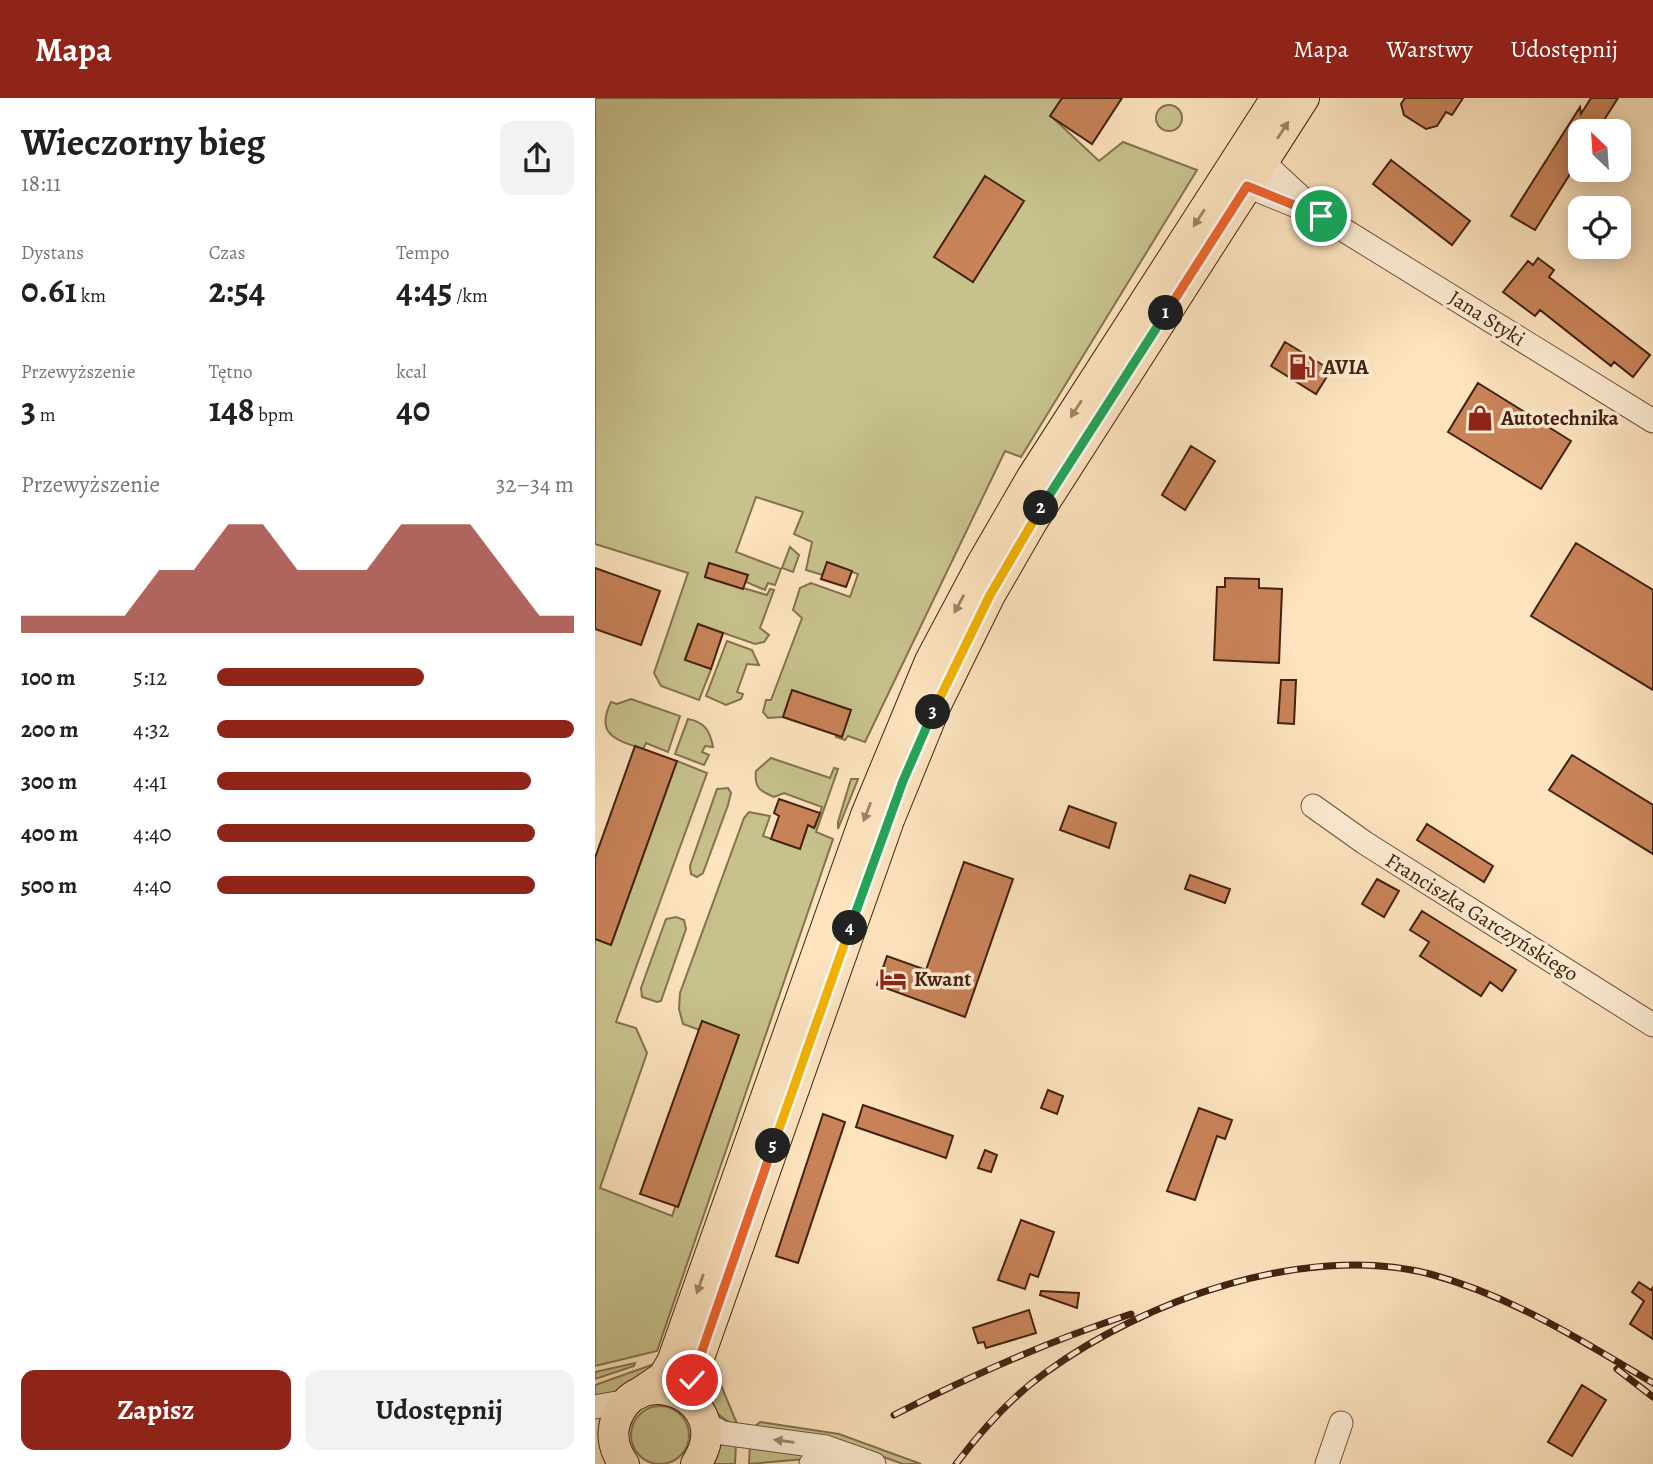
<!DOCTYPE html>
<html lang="pl">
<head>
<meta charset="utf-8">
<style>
  :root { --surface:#fff; --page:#f2f2f2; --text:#202124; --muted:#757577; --accent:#8f2418 }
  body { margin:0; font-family:Alegreya,serif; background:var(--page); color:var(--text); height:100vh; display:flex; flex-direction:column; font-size:26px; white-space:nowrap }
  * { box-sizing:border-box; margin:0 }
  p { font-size:23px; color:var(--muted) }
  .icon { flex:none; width:38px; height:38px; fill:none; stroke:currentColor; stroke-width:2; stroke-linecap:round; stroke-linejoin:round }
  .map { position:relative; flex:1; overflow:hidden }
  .panel { display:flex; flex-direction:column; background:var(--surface); width:595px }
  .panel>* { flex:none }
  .needle { width:46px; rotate:335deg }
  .fabs { position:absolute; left:973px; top:21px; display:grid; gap:14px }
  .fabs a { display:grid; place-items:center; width:63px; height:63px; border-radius:14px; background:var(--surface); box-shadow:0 4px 18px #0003; font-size:35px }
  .pin { position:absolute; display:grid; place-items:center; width:60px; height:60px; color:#fff; margin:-30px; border:4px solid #fff; border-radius:50%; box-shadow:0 2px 7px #0007 }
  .km { position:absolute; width:35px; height:35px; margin:-18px; border-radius:50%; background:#222; color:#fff; font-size:19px; line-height:35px; text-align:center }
  .round { display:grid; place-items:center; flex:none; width:74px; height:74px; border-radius:14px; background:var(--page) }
  .head { display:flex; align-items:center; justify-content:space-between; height:119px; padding:0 21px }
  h1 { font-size:38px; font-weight:700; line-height:52px }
  .figures { display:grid; grid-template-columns:repeat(3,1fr); gap:10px; height:119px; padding:7px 21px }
  .figures div { display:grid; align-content:center }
  .figures b { font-size:35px; font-weight:700 }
  .figures small { font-size:19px; font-weight:400 }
  .figures p { font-size:19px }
  .chart { height:196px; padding:14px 21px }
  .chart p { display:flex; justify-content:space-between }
  .chart svg { width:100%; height:126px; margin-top:7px; fill:var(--accent); opacity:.7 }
  .action { display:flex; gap:14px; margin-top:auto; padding:14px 21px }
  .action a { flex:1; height:80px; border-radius:14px; background:var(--accent); color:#fff; font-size:28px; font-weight:700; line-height:80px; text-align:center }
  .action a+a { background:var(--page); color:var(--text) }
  ul { padding:0 21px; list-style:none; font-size:23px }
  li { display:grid; grid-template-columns:112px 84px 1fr; align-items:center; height:52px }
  li i { height:18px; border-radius:9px; background:var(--accent) }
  header { display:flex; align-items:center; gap:42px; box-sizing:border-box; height:98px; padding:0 35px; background:var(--accent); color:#fff }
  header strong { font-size:33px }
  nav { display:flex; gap:38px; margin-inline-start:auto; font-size:24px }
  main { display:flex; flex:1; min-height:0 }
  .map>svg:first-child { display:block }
  .green { fill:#c7c28c; stroke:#85724e; stroke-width:2 }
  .building { fill:#c98359; stroke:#432110; stroke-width:2 }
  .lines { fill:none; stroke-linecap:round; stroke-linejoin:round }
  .minor-casing { stroke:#72523c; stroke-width:25 }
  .major-casing { stroke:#432110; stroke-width:32 }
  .minor { stroke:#feedd5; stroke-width:23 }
  .major { stroke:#fde4bf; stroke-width:30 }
  .rail-casing { stroke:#432110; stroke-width:7 }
  .rail { stroke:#feedd5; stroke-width:4.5; stroke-dasharray:13; stroke-linecap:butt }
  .oneway { fill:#a08268 }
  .oneway2 { fill:#a08772 }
  .split-1-casing { stroke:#fff; stroke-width:14 }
  .split-2-casing { stroke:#fff; stroke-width:14 }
  .split-3-casing { stroke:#fff; stroke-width:14 }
  .split-4-casing { stroke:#fff; stroke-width:14 }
  .split-5-casing { stroke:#fff; stroke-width:14 }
  .split-6-casing { stroke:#fff; stroke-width:14 }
  .split-1 { stroke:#f0652b; stroke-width:9 }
  .split-2 { stroke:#22a559; stroke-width:9 }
  .split-3 { stroke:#f5b400; stroke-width:9 }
  .split-4 { stroke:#22a559; stroke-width:9 }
  .split-5 { stroke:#f5b400; stroke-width:9 }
  .split-6 { stroke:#f0652b; stroke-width:9 }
  .labels { text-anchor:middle; stroke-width:7; stroke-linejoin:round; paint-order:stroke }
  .street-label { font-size:21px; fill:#432110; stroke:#feedd5 }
  .poi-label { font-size:21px; font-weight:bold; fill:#432110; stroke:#feedd5; text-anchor:start }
</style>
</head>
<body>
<header>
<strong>Mapa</strong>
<nav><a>Mapa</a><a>Warstwy</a><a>Udostępnij</a></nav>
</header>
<main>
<section class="panel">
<div class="head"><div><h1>Wieczorny bieg</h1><p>18:11</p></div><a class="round"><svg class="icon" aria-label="share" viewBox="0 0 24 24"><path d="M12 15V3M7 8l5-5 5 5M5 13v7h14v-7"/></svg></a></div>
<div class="figures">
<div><p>Dystans</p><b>0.61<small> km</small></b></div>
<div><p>Czas</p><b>2:54</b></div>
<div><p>Tempo</p><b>4:45<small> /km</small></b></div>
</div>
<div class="figures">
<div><p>Przewyższenie</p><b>3<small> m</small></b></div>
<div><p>Tętno</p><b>148<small> bpm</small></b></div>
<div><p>kcal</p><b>40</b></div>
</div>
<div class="chart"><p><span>Przewyższenie</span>32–34 m</p>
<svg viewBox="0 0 160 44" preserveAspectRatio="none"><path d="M0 44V38L10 38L20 38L30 38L40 22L50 22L60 6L70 6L80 22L90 22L100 22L110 6L120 6L130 6L140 22L150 38L160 38V44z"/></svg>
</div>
<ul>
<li><b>100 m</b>5:12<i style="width:58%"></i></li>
<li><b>200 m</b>4:32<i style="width:100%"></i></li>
<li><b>300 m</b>4:41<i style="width:88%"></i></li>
<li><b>400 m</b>4:40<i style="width:89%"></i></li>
<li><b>500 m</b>4:40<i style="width:89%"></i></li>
</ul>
<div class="action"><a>Zapisz</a><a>Udostępnij</a></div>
</section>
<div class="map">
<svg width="1058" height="1366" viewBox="0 0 1058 1366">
  <rect width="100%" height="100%" fill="#fde4bf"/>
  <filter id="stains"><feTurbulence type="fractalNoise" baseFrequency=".00286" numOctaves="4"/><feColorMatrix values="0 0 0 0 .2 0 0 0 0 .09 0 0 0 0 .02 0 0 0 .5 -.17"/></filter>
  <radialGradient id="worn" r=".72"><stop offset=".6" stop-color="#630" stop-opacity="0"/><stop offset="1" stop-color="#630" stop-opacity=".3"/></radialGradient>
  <path class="green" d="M0,0H467L456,18L504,63L528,44L602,72L426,359L410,353L270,644L253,638L250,642L241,639L250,614L196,595L188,619L173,620L168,614L171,602H176L207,520L198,512L205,490L216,485L255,499L263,476L233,465L228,477L211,472L217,444L199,436L208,414L161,399L141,454L186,471L180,487L173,485L170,492L151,484L152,477L114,465L110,479L172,497L175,491L179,492L165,530L174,537L169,544L160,546L103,526L90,561L116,571L104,602L66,588L59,575L93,475L0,446Z
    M561 20a13 13 0 1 1 26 0a13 13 0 1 1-26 0Z
    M195,449L204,457L198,474L187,470Z
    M132,543L157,552L164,567L152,566L142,594L148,596L146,601L131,607L111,598Z
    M36,601L85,618L73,654L51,645L48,651C20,642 0,636 16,604L22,606Z
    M93,621C110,624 115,633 118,649L110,648L107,654L114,657L109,667L80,656Z
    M176,660L235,680L239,670L243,671L221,734L238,741L62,1253L0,1268V841L16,847L82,663L112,675L21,924L41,930L52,955L5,1090L77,1118L138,944L88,926L84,911L85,895L149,720L154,714L175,718L168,738L205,751L213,727L220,729L227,709L189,695L179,699C165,693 159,690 161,673Z
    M256,681H263L243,731V724Z
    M133,690L136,695L133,707L108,775L102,779L96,776L95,768L122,691Z
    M81,819L89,822L91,831L66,903L62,904L47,899L46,890L71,821Z
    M73,1247C78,1269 21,1298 0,1302V1287L65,1264Z
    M115,1261L143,1328C111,1316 106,1292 115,1261Z
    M40,1265L39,1268L0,1281V1274Z
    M36 1337a29 29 0 1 1 58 0a29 29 0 1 1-58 0Z
    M165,1324L244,1336L326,1366H308L269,1352L158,1330Z
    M122,1342L141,1345L140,1366H114Z
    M155,1346L211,1353L210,1361L154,1366Z"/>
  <path class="building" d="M467,0H527L497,46L455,18Z
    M810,0H868L857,17L851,14L842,28L831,31L809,17L806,6Z
    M996,0H1023L1002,33H985V60L940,132L916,118L985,9L986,16Z
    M796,62L875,123L857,147L778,86Z
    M390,78L429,103L378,184L339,159Z
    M943,160L959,172L954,179L1055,257L1038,279L1019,264L1016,268L945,212L940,218L908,194L933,163L938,167Z
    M690,244L736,272L721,296L676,268Z
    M883,285L976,343L946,391L853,334Z
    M596,348L620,363L590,412L567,397Z
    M981,445L1058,492V592L936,518Z
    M232,464L257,473L251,489L226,481Z
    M114,465L153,477L148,491L110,479Z
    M0,470L65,493L46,547L0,531Z
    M630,480L664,481V490L687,491L684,565L619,562L622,489H630Z
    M103,526L128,535L116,571L90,562Z
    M686,582H701L699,626L683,625Z
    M197,592L256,612L247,639L188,619Z
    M40,648L82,663L16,847L0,841V760Z
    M977,657L1058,707V756L954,692Z
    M184,701L225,715L219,730L213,727L205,751L176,741L184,718L179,715Z
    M474,708L521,725L514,750L465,732Z
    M832,726L898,768L889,784L822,742Z
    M369,764L418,781L370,919L282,887L292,858L331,872Z
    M595,777L635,791L630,805L590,791Z
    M782,781L804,793L789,819L767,806Z
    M827,813L921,872L907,893L895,884L886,898L825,858L834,844L815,832Z
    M107,923L144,937L83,1109L45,1096Z
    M453,992L468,998L462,1016L446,1010Z
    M268,1007L358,1038L351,1060L261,1029Z
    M604,1010L637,1022L630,1041L622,1038L600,1102L572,1093Z
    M228,1016L250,1024L203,1165L181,1158Z
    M390,1052L402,1057L396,1074L383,1070Z
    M426,1122L459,1134L443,1179L435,1176L430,1191L403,1182Z
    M1044,1184L1056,1192L1058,1189V1241L1035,1226L1049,1203L1037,1194Z
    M446,1193L484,1195L482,1210L445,1197Z
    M434,1212L441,1235L391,1250L389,1244L383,1245L378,1230Z
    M987,1287L1011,1302L977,1358L953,1344Z"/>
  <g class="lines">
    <g class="minor-casing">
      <path id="minor" d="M726,118L652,88L641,63L657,61L668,64L726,118L1058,323
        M718,708L770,745L1058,927
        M0,1309L33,1303
        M107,1319L117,1329L128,1335L231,1349L279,1366
        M216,1366H254
        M732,1366L746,1325"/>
    </g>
    <g class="major-casing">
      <path id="major" d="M43,1296L68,1279L77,1264L271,717L335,563L386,467L437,379L681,0
        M102,1309L97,1292L99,1274L294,722L341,607L395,497L437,424L709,0
        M29,1366C20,1354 16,1339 20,1325C40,1257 144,1302 101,1366"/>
    </g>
    <use href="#minor" class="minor"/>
    <use href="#major" class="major"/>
    <g class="rail-casing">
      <path id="rail" d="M1022,1271L1058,1299
        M299,1317C375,1278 454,1243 536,1216
        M361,1366C386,1333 415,1300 450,1275C550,1202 711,1144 835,1176C916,1198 986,1242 1058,1285"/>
    </g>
    <use href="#rail" class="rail"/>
  </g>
  <defs><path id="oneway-solid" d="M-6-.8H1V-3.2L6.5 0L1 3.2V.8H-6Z" transform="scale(1.75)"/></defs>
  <g class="oneway">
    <use href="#oneway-solid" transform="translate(688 32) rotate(-57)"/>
    <use href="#oneway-solid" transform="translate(604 120) rotate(123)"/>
    <use href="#oneway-solid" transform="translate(481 311) rotate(123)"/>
    <use href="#oneway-solid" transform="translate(364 506) rotate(118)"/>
    <use href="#oneway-solid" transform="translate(272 714) rotate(111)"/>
    <use href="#oneway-solid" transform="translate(105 1186) rotate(109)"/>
  </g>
  <use class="oneway2" href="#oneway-solid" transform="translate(189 1343) rotate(-172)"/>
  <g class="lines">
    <g class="split-1-casing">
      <path id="split-1" d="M571,215L652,88L726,118"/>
    </g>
    <g class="split-2-casing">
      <path id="split-2" d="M446,410L571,215"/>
    </g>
    <g class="split-3-casing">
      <path id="split-3" d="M338,614L395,497L446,410"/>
    </g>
    <g class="split-4-casing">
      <path id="split-4" d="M255,830L308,683L338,614"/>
    </g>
    <g class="split-5-casing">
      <path id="split-5" d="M178,1048L255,830"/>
    </g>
    <g class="split-6-casing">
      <path id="split-6" d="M97,1282L178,1048"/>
    </g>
    <use href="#split-1" class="split-1"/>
    <use href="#split-2" class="split-2"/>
    <use href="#split-3" class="split-3"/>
    <use href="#split-4" class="split-4"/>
    <use href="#split-5" class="split-5"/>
    <use href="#split-6" class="split-6"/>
  </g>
  <defs>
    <g id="fuel-bare" transform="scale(2.1)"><path d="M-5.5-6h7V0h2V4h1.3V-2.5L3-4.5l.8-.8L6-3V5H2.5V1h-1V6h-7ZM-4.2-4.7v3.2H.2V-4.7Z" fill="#8f2418" stroke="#feedd5" stroke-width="2.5" paint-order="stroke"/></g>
    <g id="shop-bare" transform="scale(2.1)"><path d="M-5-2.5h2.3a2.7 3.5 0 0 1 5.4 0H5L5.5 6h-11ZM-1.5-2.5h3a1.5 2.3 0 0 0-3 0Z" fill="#8f2418" stroke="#feedd5" stroke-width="2.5" paint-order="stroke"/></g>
    <g id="hotel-bare" transform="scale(2.1)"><path d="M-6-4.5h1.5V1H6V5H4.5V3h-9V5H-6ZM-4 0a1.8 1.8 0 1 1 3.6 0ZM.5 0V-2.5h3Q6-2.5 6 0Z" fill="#8f2418" stroke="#feedd5" stroke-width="2.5" paint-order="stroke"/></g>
  </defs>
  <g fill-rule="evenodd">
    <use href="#fuel-bare" x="707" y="269"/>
    <use href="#shop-bare" x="885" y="320"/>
    <use href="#hotel-bare" x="298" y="881"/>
  </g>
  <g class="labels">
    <g class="street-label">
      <text transform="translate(892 220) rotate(32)" y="7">Jana Styki</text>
      <text transform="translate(887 819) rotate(32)" y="7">Franciszka Garczyńskiego</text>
    </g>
    <g class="poi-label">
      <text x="728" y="276">AVIA</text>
      <text x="906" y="327">Autotechnika</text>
      <text x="319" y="888">Kwant</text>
    </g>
  </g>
  <rect width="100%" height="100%" filter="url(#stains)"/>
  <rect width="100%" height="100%" fill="url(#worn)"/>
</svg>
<div class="fabs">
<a><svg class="needle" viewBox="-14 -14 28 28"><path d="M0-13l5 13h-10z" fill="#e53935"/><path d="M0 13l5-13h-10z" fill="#757577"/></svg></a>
<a><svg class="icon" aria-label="locate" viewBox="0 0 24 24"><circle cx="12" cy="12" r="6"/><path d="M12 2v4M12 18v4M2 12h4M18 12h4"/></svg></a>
</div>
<div class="pin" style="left:726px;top:118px;background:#1e9e55"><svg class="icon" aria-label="arrive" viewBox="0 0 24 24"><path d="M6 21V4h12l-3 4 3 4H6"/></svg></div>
<div class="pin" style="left:97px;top:1282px;background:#d93025"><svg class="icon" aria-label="check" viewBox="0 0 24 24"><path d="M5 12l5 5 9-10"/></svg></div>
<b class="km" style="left:571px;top:215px">1</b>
<b class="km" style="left:446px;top:410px">2</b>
<b class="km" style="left:338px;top:614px">3</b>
<b class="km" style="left:255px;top:830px">4</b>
<b class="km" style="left:178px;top:1048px">5</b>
</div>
</main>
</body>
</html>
